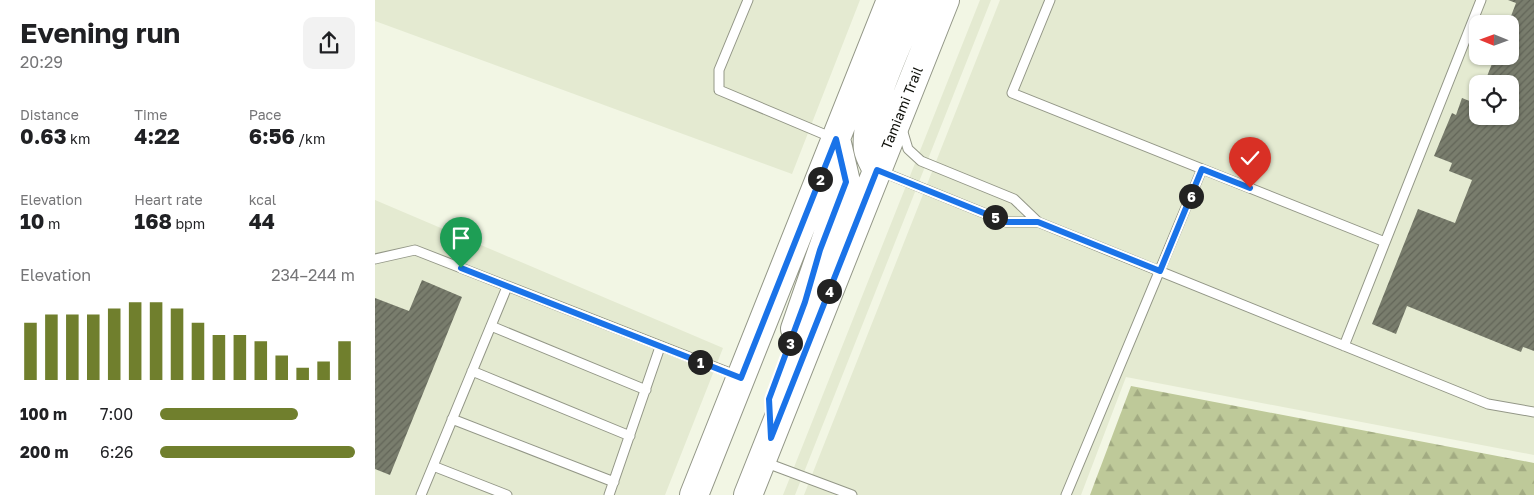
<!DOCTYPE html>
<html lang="en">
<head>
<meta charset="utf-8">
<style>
  :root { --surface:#fff; --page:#f2f2f2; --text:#202124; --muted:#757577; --accent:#707f2d }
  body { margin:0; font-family:"Golos Text",sans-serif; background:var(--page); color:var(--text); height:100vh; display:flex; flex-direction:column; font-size:19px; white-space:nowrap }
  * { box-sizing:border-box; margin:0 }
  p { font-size:16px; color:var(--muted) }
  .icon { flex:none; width:28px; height:28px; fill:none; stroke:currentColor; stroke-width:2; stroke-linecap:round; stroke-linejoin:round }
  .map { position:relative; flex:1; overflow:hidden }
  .details { display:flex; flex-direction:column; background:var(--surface); width:375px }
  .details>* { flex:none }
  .needle { width:32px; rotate:271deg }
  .tools { position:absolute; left:1094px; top:15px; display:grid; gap:10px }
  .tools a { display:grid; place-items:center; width:50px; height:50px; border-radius:10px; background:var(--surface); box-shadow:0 1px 4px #0004; font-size:25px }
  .pin { position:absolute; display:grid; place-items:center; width:42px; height:42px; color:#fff; margin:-51px -21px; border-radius:50% 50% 50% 0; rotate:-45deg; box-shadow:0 0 5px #0007 }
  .pin .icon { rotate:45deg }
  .km { position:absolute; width:25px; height:25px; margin:-12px; border-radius:50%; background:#222; color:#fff; font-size:14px; line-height:25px; text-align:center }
  .round { display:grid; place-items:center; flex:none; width:52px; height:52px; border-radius:10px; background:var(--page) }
  .head { display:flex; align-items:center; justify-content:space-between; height:85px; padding:0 20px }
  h1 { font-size:28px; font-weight:700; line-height:38px }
  .figures { display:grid; grid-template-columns:repeat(3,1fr); gap:8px; height:85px; padding:5px 20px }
  .figures div { display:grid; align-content:center }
  .figures b { font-size:21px; font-weight:700 }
  .figures small { font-size:14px; font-weight:400 }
  .figures p { font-size:14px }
  .chart { height:140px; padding:10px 20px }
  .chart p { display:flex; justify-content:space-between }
  .chart svg { width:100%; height:90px; margin-top:5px; stroke:var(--accent); stroke-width:6 }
  ul { padding:0 20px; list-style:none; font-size:16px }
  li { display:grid; grid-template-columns:80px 60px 1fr; align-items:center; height:38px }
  li i { height:12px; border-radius:6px; background:var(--accent) }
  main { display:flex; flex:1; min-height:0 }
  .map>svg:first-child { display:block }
  .built { fill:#e4ead1; fill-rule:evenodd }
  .forest { fill:url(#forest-firs) }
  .building { fill:url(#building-hatch) }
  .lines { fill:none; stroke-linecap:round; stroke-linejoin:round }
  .lane-casing { stroke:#939787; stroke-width:11 }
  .primary-casing { stroke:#939787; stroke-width:30 }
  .lane { stroke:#fff; stroke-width:9 }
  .primary { stroke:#fff; stroke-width:28 }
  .route-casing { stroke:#fff; stroke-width:10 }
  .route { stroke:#1a73e8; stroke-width:6 }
  .labels { text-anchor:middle; stroke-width:4.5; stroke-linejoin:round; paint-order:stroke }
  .street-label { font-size:14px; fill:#0d0e08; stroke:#fff }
</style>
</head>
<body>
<main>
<section class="details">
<div class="head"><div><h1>Evening run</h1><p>20:29</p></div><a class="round"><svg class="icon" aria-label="share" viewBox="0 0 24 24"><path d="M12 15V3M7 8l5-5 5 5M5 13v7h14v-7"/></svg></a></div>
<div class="figures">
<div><p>Distance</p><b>0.63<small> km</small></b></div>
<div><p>Time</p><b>4:22</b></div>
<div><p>Pace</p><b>6:56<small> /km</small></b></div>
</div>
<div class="figures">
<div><p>Elevation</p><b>10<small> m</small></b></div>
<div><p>Heart rate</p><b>168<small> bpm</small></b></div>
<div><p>kcal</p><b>44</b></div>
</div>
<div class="chart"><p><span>Elevation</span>234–244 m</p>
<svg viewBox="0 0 160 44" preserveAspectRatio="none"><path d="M5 44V16M15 44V12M25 44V12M35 44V12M45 44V9M55 44V6M65 44V6M75 44V9M85 44V16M95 44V22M105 44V22M115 44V25M125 44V32M135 44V38M145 44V35M155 44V25"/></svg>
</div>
<ul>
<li><b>100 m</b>7:00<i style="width:71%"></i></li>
<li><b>200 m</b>6:26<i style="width:100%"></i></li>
</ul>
</section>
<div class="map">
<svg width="1159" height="495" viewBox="0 0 1159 495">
  <defs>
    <pattern id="forest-firs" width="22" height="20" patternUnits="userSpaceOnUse" patternTransform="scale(1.25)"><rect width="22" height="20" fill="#bec999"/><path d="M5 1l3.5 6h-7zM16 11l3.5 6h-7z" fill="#a2ab82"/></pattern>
    <pattern id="building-hatch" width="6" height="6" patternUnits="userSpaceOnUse" patternTransform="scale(1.25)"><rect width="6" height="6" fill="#797d6d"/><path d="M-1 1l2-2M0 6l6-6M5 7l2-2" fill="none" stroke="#626558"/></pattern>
  </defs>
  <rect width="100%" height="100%" fill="#f2f6e4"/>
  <path class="built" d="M0,0H485L417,174L0,21Z
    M605,0H616L420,495H408Z
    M625,0H1159V455L751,377L706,495H429ZM1102,24H1135V56H1102ZM1102,84H1135V116H1102Z
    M0,200L348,348L290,495H0Z"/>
  <path class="forest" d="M756,386L1159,463V495H715Z"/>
  <path class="building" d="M1133,0H1159V351L1148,347L1146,352L1032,306L1021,334L997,324L1043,209L1080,223L1097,180L1074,171L1077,163L1059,156L1077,113L1081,115L1087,98L1102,104V116H1135V84H1109L1120,56H1135V24H1133L1141,3Z
    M47,280L87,297L15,475L0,469V298L34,311Z"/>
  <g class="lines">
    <g class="lane-casing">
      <path id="lane" d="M373,0L344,70V90L458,138
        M675,0L637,93L1010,242
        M527,129L533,149L546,161L639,199L663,222
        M505,171L631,222H663L1113,404L1159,412
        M0,259L40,250L363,376
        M116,326L271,390
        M969,346L1106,0
        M97,371L255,436
        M77,419L239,482
        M389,462L477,495
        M58,466L132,495
        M46,495L132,287
        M234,495L285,347
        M691,495L827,169"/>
    </g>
    <g class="primary-casing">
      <path id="primary" d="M502,170C499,164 494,156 493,149C488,114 527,35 541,0
        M420,329L471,182L461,139
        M319,495L516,0
        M373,495L570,0"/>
    </g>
    <use href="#lane" class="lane"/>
    <use href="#primary" class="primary"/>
  </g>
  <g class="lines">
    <g class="route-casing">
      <path id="route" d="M86,268L366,378L461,139L471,182L445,250L430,302L394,399L396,438L502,170L631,222H663L785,271L827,169L875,188"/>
    </g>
    <use href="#route" class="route"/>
  </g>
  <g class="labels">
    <g class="street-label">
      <text transform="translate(527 108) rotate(-68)" y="5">Tamiami Trail</text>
    </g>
  </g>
</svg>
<div class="tools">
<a><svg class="needle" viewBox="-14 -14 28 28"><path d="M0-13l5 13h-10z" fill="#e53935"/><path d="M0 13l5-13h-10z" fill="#757577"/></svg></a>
<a><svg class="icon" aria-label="locate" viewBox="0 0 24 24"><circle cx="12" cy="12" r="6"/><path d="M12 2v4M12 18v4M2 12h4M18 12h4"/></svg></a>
</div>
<div class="pin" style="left:86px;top:268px;background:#1e9e55"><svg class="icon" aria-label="arrive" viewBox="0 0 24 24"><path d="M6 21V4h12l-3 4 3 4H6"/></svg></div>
<div class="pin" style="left:875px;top:188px;background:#d93025"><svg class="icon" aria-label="check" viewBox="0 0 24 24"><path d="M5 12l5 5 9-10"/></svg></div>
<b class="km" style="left:325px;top:362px">1</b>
<b class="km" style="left:445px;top:179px">2</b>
<b class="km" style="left:415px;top:343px">3</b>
<b class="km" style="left:454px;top:291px">4</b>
<b class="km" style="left:620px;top:217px">5</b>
<b class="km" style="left:816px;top:196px">6</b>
</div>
</main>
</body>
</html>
